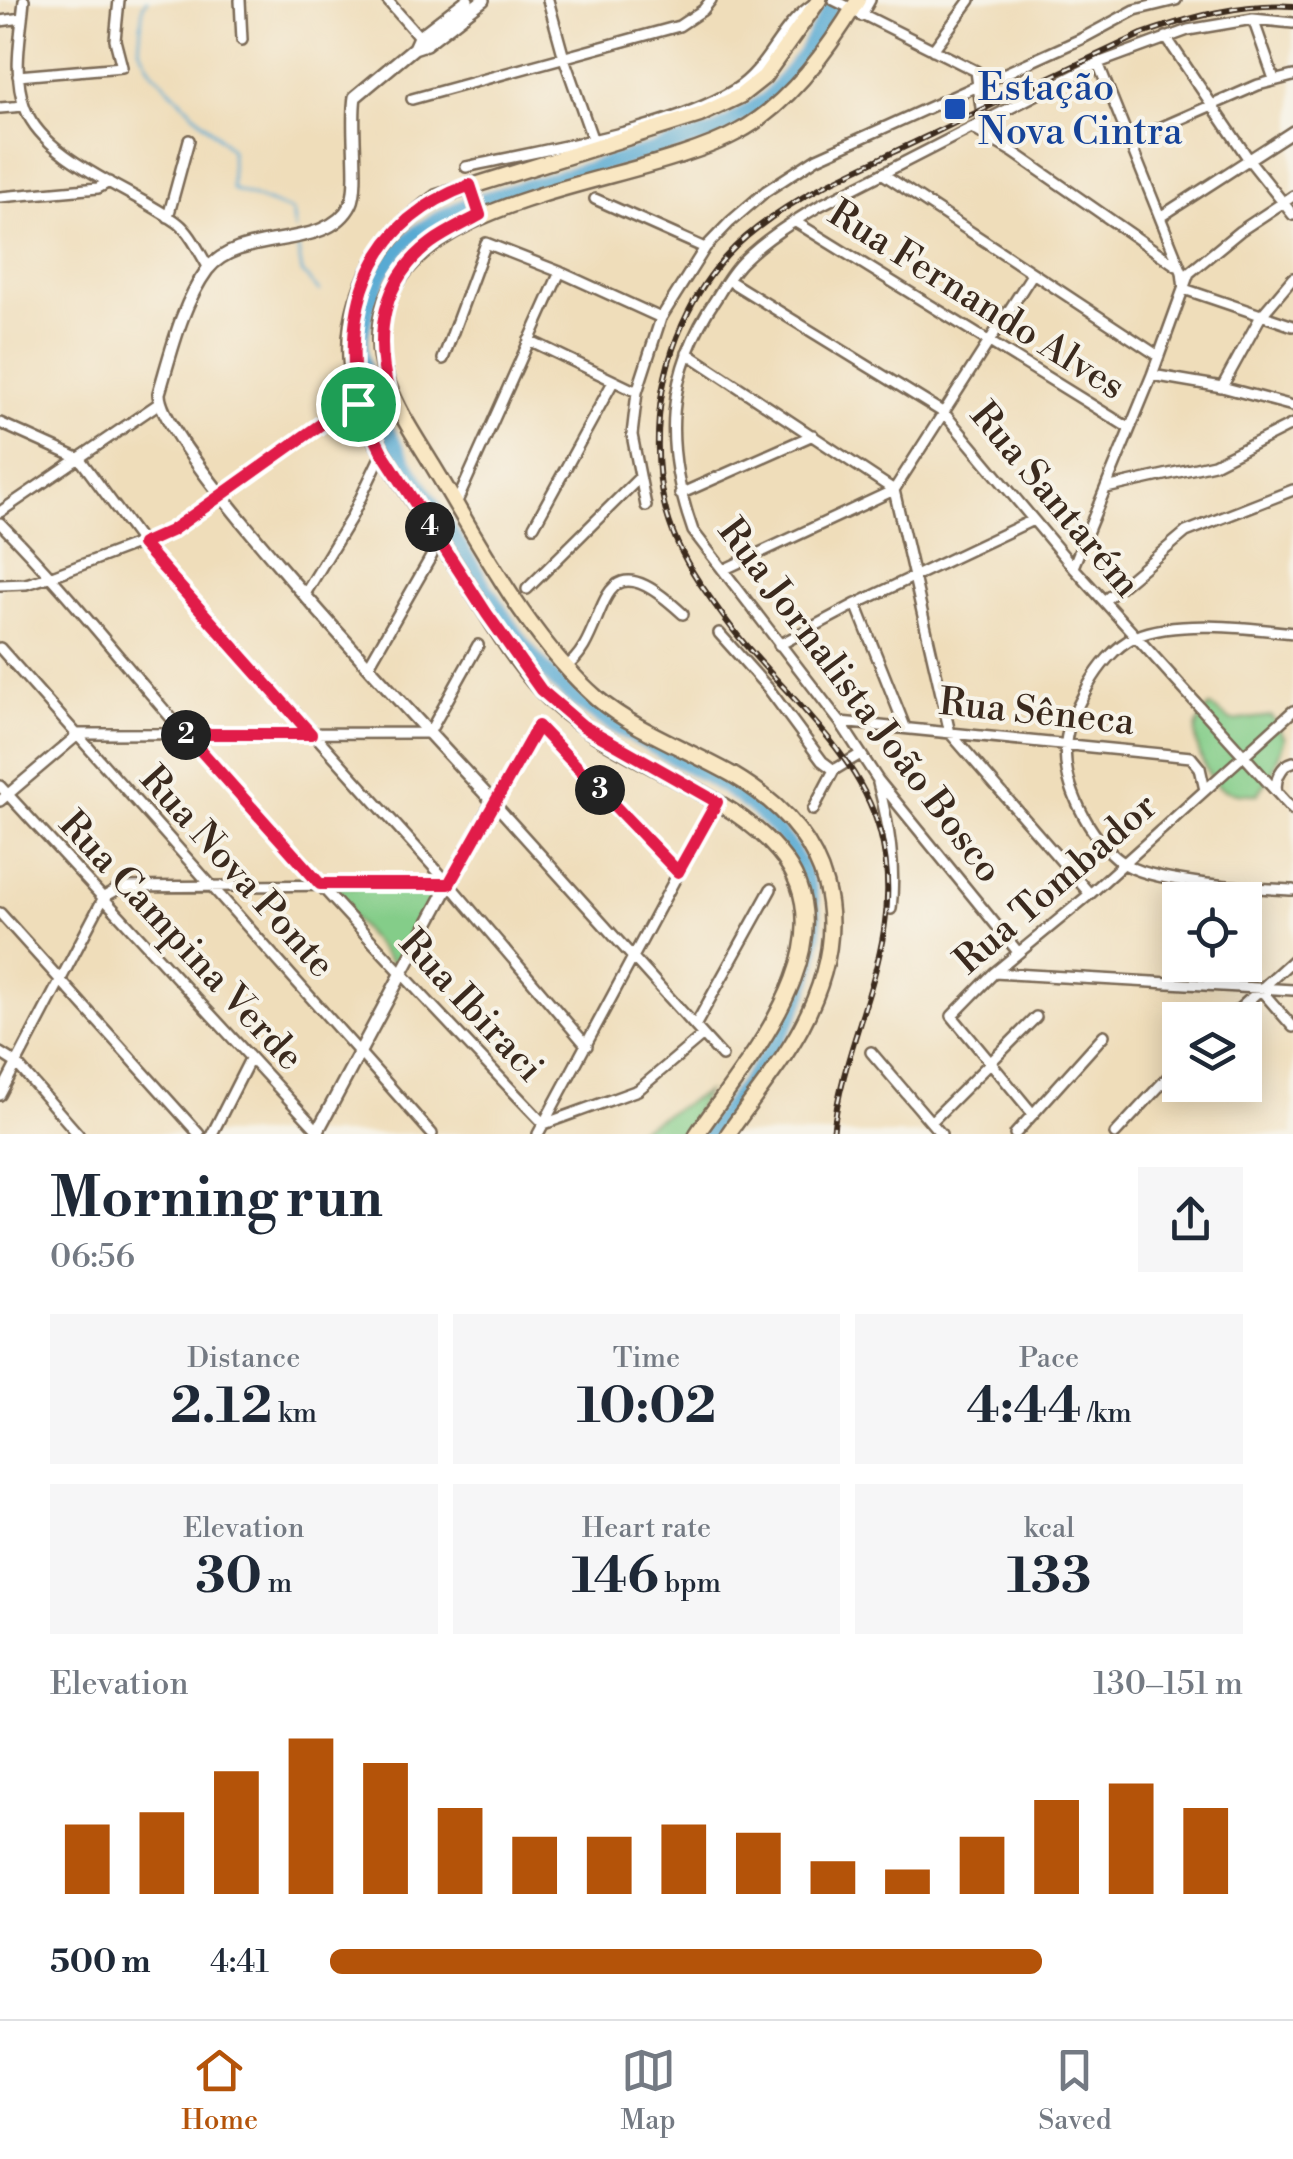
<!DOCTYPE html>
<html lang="en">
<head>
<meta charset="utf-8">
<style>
  :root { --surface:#fff; --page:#f6f6f7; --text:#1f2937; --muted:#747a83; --line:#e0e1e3; --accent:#b45309 }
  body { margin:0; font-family:"Libre Bodoni",serif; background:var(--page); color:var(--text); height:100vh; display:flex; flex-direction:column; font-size:38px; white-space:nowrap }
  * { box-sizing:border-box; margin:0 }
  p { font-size:32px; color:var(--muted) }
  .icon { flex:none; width:55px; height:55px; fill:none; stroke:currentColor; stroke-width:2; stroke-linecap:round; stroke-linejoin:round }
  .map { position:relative; height:1134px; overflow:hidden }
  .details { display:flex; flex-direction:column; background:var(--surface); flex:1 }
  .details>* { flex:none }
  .controls { position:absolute; left:1162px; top:882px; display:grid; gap:20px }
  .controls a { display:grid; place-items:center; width:100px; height:100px; border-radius:0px; background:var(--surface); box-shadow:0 5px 25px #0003; font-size:50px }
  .pin { position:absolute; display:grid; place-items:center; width:85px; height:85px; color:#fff; margin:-42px; border:5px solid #fff; border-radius:50%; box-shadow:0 2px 10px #0007 }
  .km { position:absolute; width:50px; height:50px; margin:-25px; border-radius:50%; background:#222; color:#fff; font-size:28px; line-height:50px; text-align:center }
  .round { display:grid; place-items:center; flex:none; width:105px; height:105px; border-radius:0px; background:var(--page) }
  .headline { display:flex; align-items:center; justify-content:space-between; height:170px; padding:0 50px }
  h1 { font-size:55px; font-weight:700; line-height:75px }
  .figures { display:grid; grid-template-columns:repeat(3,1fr); gap:15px; height:170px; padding:10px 50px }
  .figures div { display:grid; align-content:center; border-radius:0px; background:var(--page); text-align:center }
  .figures b { font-size:50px; font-weight:700 }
  .figures small { font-size:28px; font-weight:400 }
  .figures p { font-size:28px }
  .chart { height:280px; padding:20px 50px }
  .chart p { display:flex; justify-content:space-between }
  .chart svg { width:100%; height:180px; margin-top:10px; stroke:var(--accent); stroke-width:6 }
  ul { padding:0 50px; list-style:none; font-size:32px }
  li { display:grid; grid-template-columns:160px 120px 1fr; align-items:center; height:75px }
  li i { height:25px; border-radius:12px; background:var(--accent) }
  .tabs { display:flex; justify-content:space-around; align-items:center; height:140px; border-top:2px solid var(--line); background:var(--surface); font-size:28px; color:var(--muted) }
  .tabs a { display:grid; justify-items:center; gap:5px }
  .tabs .active { color:var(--accent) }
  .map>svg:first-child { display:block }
  .green { fill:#84cd89; stroke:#607c54; stroke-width:2.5 }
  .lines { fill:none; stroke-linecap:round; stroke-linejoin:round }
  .stream { stroke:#59aad3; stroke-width:2.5 }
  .river { stroke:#59aad3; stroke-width:15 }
  .minor-casing { stroke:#7a6955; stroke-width:14 }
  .tertiary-casing { stroke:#7a6955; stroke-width:16 }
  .secondary-casing { stroke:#7a6955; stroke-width:19 }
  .minor { stroke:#fff; stroke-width:9 }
  .tertiary { stroke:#fff; stroke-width:11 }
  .secondary { stroke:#f9e7c3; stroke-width:14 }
  .rail-casing { stroke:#3b2a1e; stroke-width:6 }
  .rail { stroke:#f7f3e8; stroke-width:2.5; stroke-dasharray:8; stroke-linecap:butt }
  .route-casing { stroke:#fff; stroke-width:20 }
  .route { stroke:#e11d48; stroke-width:12 }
  .transit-dot { fill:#1a4fb4; stroke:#f7f3e8; stroke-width:4 }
  .labels { text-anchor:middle; stroke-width:8; stroke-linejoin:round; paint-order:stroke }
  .transit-label { font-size:38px; fill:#164399; stroke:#f7f3e8; text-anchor:start }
  .street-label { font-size:38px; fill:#3b2a1e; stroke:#f7f3e8 }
</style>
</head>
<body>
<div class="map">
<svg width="1293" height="1134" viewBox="0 0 1293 1134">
  <rect width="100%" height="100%" fill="#f7f3e8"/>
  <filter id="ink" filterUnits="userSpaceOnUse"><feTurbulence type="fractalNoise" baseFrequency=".01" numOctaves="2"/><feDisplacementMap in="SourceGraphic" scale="20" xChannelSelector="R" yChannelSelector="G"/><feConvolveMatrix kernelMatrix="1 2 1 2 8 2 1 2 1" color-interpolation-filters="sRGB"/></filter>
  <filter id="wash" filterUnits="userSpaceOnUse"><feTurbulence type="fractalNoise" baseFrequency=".0048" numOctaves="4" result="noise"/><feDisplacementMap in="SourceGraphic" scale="40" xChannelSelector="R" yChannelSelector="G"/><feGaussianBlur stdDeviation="2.25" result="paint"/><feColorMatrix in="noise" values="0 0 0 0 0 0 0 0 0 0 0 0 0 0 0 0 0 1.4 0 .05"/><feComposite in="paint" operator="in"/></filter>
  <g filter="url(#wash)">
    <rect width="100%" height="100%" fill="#efddba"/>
    <path class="green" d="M1210,706L1232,721L1271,716L1285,738L1272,774L1258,794C1245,794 1229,794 1218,786C1206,776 1192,741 1197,726C1199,719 1206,711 1210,706Z
      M326,887H438L398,970Z
      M706,1092L684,1134H630Z"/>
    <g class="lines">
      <path class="stream" d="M147,0L143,5L139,48L152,71L231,150L232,189L292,211L295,230
        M297,243L302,272L319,291"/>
      <path class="river" d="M708,1134C759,1066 829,991 812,900C788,778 632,759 555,681C514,641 486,587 455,539C422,486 365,414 361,351C360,328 368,305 377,285C395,240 434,217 477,201L714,133L767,99L804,55L835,0"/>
    </g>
  </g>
  <g filter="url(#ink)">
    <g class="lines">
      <g class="minor-casing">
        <path id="minor" d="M24,0C21,35 12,74 25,108C45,161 134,190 178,223C191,233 200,254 209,268
          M240,0L242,40
          M387,0L421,39
          M548,0L564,58L592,138
          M834,0L976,71L983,122
          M861,16L870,0
          M1253,19L1274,79
          M0,21L22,18
          M1166,37L1250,161L1293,215
          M933,50L970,0
          M1098,63L1182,272L1184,289L1293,326
          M18,76L122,67L115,40L119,0
          M412,99L679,26L703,10L711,0
          M0,108L24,106
          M972,128L1013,152L1177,266
          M1130,141L1258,85L1293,76
          M466,167C544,149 668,131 734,90C768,70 779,27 812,5
          M883,174L1157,355
          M0,197L98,188L109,182
          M595,199L705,248
          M168,217L189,140
          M1160,217L1293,131
          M794,221L1129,428
          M1033,273L894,490L950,733L1090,894
          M728,280L944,413L1073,567L1293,810
          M529,340L637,392
          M687,353L894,490
          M443,359L486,243L560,272L661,318
          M1152,375L1222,387L1293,406
          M1222,387L1261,316L1293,278
          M359,404L389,393
          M0,423L80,459
          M80,459L142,543L449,884L587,1046
          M1106,488L1214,464L1293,424
          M680,494L813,435
          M456,504L560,272
          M646,506L632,435L637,392L661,318L705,248L730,222L766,191L817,158L1081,39L1135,10L1176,0
          M0,512L158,404
          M0,523C66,590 123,663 185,734C301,867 422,996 544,1124L638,1090L703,1035
          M534,526L613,382
          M1073,567L1152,375L1189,273L1240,231L1293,196
          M723,570L894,490
          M0,585L26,584L52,576L171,531L344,409
          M527,589L639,478
          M305,594L351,518L382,453
          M1104,601L1186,532L1293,490
          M856,604L905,727
          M719,633L768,688L822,761L834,770
          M1293,633C1249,628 1176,619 1135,637C1115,646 1098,668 1088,686C1079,704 1068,722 1066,742C1061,783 1089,838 1122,862C1151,884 1254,888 1293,890
          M779,645L856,604L1033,520
          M0,648L432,1134
          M369,665L432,555
          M564,668C613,638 589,526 683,614
          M840,722L1191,757L1200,768L1205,790
          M878,783C889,825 896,866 891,909
          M0,786L320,1133
          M1277,792C1274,781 1281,765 1293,762
          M0,801L79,734L429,733L478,645
          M813,810L834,770L859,755
          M677,872L538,726L493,802L722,1056
          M104,897L122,887L448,884
          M0,913L199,1134
          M1018,952L878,780L840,722L693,531C663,446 665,373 717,297C725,284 733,270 744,260C766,238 793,222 819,206L1098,63L1188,30L1253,19L1293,23
          M994,973L1293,990
          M1260,989L1293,1027
          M1227,1020L1293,960
          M695,1026L771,889
          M871,1052L941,1134
          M0,1053L16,1063L78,1134
          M0,1095L104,897
          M1033,1114L952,1016L994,973L1090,894L1293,711
          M931,1122L1036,1017
          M212,1134L250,1059
          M538,1134L717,801
          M1015,1134L1104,1035
          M1115,1134L1180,1064"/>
      </g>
      <g class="tertiary-casing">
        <path id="tertiary" d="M414,48L419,37L467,0
          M316,1134L493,802C441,745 157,447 159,393C171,353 182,304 207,270C240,227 327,253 351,204C360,186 350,124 355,97L414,48L426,44L483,0"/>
      </g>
      <g class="secondary-casing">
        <path id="secondary" d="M470,185L480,215
          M352,389L350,399L341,410L354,413L366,423
          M697,1134C747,1061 855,940 778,851C752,820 715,800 680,781C632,755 579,731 541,690C511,657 488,615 464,578C432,529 398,481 370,430C327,339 357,254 437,197L700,115L740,96L764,77L819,0
          M728,1134C752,1099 782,1064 802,1026C856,923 833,834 733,775C693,752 631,728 598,699C527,637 481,545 433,466C404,418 366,368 384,308C421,190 642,185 738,132C789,105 829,49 858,0"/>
      </g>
      <use href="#minor" class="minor"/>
      <use href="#tertiary" class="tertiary"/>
      <use href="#secondary" class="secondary"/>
      <g class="rail-casing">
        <path id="rail" d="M833,1134C844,1029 909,941 880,832C860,758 797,705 749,649C731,629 715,605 699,582C664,529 654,480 659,417C665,345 698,273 757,228C808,188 872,163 930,135C1000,101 1071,67 1142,34C1191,17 1240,3 1293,6"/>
      </g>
      <use href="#rail" class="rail"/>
    </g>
  </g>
  <g class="lines" filter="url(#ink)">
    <g class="route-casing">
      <path id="route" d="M358,404C342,304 368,222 470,185L480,215C464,224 446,232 431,243C381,280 374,336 389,393L341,410L171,531L142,544L311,734H186L320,884H449L538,726L678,872L717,802L583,726L541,690L487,614L382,452L358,404"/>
    </g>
    <use href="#route" class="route"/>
  </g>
  <rect class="transit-dot" x="943" y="97" width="24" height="24" rx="5"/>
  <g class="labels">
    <g class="transit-label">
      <text x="978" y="100">Estação<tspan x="978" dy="44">Nova Cintra</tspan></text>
    </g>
    <g class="street-label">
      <text transform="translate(977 299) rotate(32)" y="13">Rua Fernando Alves</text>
      <text transform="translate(1056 499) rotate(50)" y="13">Rua Santarém</text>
      <text transform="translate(861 700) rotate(53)" y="13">Rua Jornalista João Bosco</text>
      <text transform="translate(1037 711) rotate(6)" y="13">Rua Sêneca</text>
      <text transform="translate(238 871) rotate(48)" y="13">Rua Nova Ponte</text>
      <text transform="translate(1055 883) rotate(-41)" y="13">Rua Tombador</text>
      <text transform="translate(182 940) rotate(47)" y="13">Rua Campina Verde</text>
      <text transform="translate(472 1005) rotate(47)" y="13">Rua Ibiraci</text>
    </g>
  </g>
</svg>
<div class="controls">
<a><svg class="icon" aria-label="locate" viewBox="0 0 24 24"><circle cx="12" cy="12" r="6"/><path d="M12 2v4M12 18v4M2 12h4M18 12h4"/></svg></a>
<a><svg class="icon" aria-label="layers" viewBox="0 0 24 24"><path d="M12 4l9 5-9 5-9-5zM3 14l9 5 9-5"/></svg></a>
</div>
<div class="pin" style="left:358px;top:404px;background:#1e9e55"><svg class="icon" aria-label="arrive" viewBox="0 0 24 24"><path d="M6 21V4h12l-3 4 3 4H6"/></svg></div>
<b class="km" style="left:186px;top:735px">2</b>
<b class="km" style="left:600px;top:790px">3</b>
<b class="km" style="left:430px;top:527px">4</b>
</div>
<section class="details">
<div class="headline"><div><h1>Morning run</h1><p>06:56</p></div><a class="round"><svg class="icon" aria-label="share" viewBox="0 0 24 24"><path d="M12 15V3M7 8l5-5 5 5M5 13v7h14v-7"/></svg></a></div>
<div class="figures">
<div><p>Distance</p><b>2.12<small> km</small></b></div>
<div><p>Time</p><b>10:02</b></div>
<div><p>Pace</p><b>4:44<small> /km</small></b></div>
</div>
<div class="figures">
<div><p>Elevation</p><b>30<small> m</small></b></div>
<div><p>Heart rate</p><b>146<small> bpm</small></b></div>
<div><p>kcal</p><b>133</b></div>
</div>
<div class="chart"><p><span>Elevation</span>130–151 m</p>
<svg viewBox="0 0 160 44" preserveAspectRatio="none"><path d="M5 44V27M15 44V24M25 44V14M35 44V6M45 44V12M55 44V23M65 44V30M75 44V30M85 44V27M95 44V29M105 44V36M115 44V38M125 44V30M135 44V21M145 44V17M155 44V23"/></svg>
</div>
<ul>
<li><b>500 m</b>4:41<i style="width:78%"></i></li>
</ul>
</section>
<nav class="tabs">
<a class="active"><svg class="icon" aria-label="home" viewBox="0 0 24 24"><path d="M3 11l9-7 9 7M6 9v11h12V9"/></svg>Home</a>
<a><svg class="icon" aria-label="map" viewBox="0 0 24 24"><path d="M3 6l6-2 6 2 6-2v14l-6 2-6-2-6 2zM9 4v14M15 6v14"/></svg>Map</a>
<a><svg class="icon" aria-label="saved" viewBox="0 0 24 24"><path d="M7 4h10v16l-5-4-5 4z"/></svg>Saved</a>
</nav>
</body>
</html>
